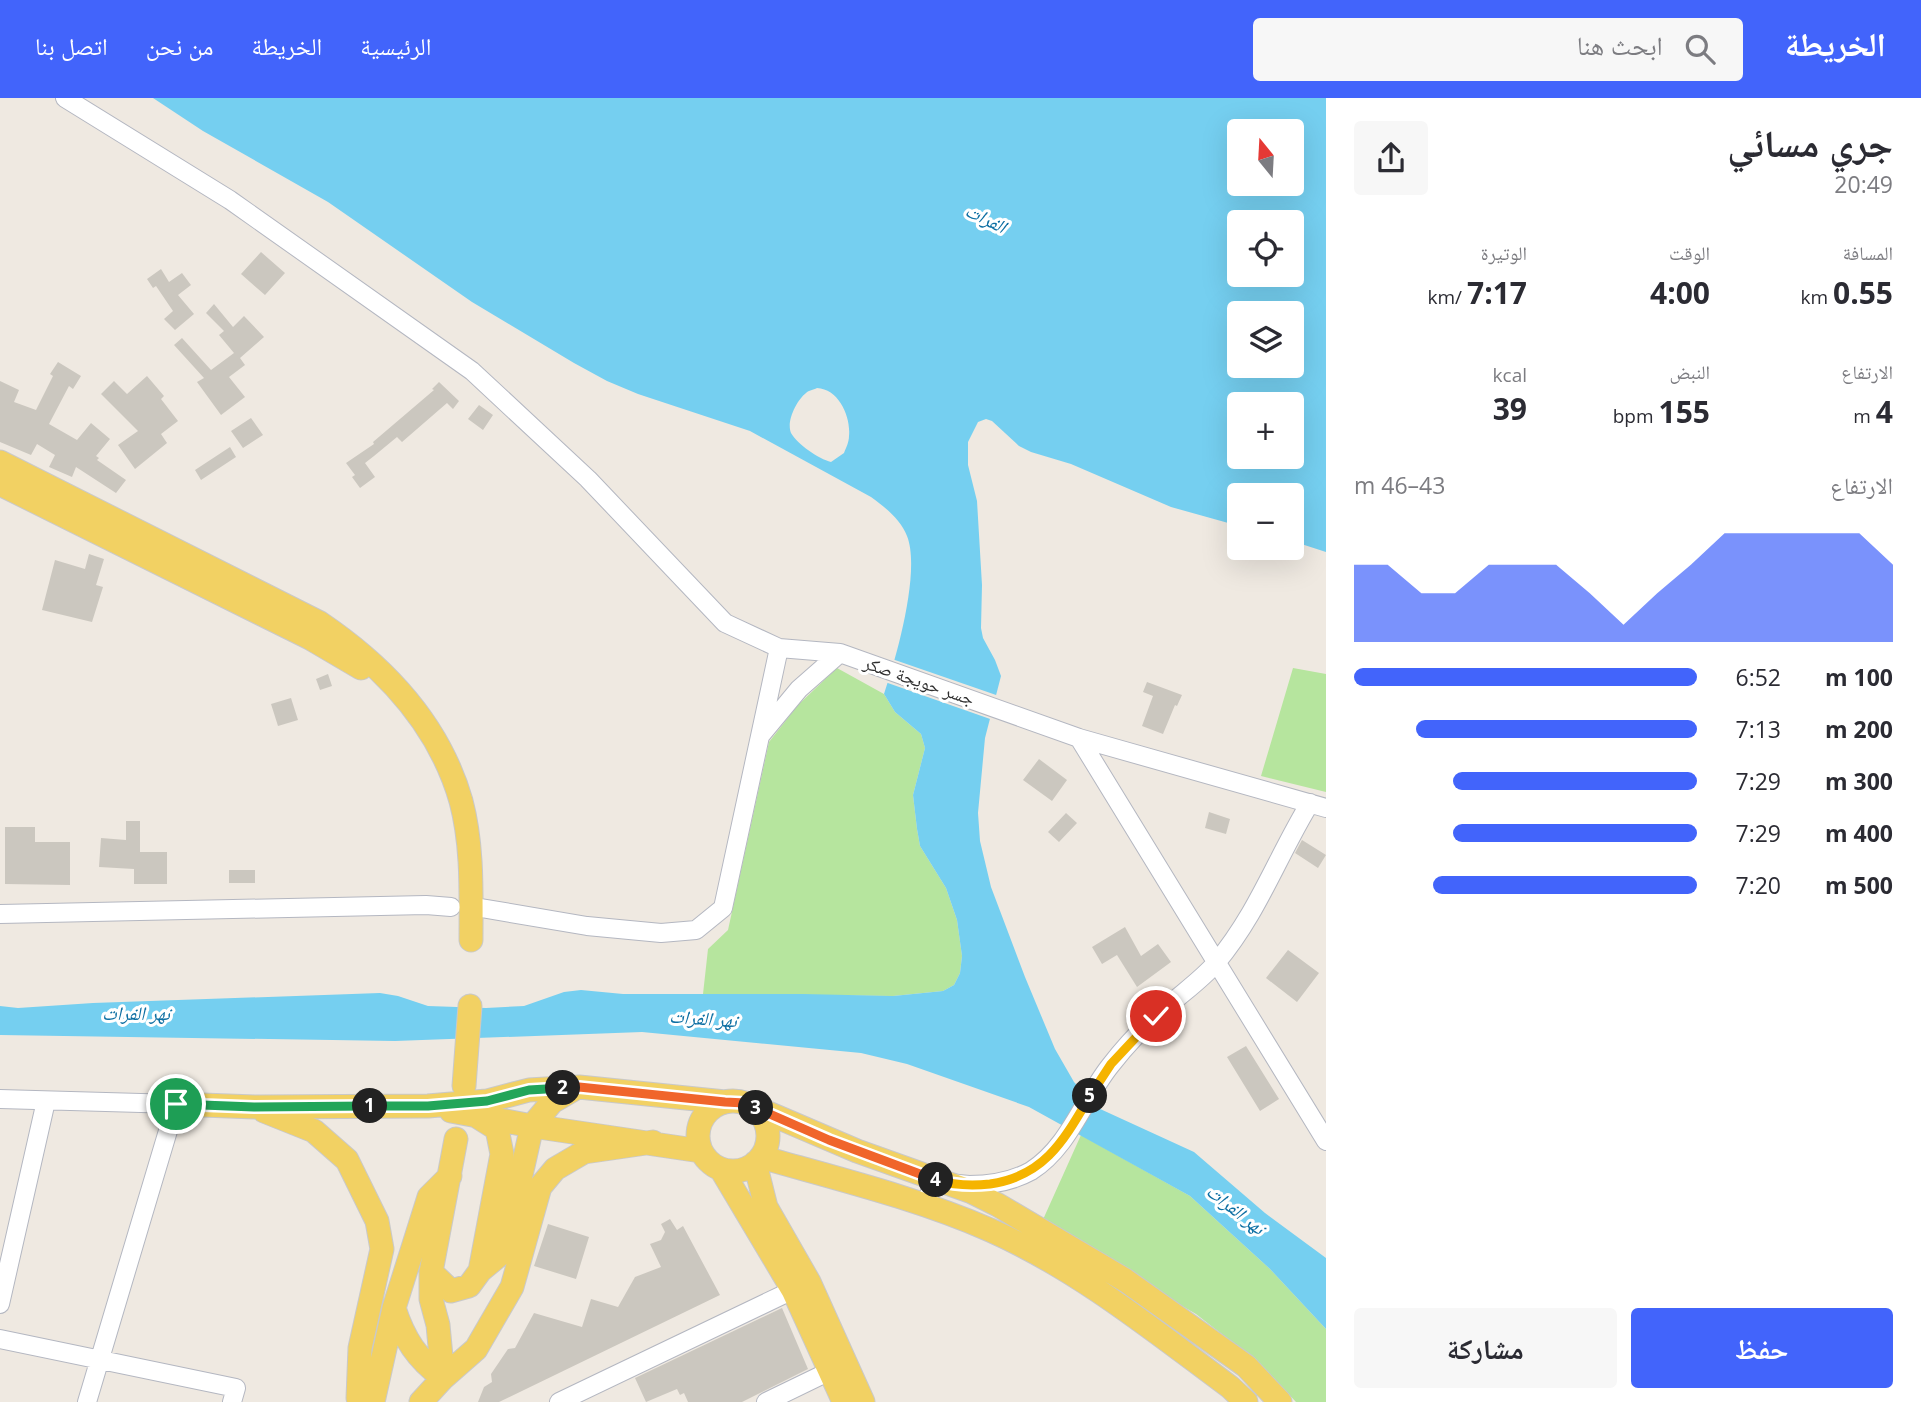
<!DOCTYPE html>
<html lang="ar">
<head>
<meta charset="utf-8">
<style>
  :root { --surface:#fff; --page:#f7f7f7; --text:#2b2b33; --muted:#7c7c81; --accent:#4264fb }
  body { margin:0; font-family:"Open Sans","Noto Naskh Arabic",sans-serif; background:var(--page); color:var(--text); direction:rtl; height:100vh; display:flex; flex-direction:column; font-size:26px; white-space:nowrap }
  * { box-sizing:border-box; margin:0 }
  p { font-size:23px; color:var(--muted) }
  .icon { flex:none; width:38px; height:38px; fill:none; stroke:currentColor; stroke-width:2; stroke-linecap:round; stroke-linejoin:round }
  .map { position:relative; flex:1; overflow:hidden; direction:ltr }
  .drawer { display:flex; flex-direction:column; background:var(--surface); width:595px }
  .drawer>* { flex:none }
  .needle { width:46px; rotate:342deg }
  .tools { position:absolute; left:1227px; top:21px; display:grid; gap:14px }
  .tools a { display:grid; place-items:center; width:77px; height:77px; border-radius:7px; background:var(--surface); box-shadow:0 7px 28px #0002; font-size:35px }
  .pin { position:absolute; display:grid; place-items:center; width:60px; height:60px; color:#fff; margin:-30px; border:4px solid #fff; border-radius:50%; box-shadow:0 2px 7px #0007 }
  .km { position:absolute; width:35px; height:35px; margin:-18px; border-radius:50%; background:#222; color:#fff; font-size:19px; line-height:35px; text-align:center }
  .round { display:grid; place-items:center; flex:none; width:74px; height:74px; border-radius:7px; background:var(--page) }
  .head { display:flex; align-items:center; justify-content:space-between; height:119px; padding:0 28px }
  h1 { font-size:38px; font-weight:700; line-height:52px }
  .stats { display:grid; grid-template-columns:repeat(3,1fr); gap:10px; height:119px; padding:7px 28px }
  .stats div { display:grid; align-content:center }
  .stats b { font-size:30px; font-weight:700 }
  .stats small { font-size:19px; font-weight:400 }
  .stats p { font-size:19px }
  .chart { height:196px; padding:14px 28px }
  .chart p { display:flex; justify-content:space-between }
  .chart svg { width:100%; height:126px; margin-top:7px; fill:var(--accent); opacity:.7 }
  .cta { display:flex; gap:14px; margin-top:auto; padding:14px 28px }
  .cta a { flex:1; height:80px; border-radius:7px; background:var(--accent); color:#fff; font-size:28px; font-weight:700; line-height:80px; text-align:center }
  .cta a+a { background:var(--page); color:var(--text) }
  ul { padding:0 28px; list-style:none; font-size:23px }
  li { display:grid; grid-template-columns:112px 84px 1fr; align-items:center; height:52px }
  li i { height:18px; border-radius:9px; background:var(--accent) }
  header { display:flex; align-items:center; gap:42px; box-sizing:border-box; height:98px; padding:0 35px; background:var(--accent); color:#fff }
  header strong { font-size:33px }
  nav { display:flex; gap:38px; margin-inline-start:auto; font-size:24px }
  .search { width:490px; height:63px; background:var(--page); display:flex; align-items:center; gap:18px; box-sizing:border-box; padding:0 24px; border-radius:7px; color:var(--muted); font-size:26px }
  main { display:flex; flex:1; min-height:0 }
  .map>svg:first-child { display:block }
  .green { fill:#b6e59e }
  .water { fill:#75cff0; fill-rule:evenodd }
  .pier { fill:#efe9e1 }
  .building { fill:#cbc7bf }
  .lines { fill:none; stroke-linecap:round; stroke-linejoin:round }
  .minor-casing { stroke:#b4b7c1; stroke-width:20 }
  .major-casing { stroke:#c9c9c9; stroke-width:25 }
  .minor { stroke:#fff; stroke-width:18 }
  .major { stroke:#f2d163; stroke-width:23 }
  .split-1-casing { stroke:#fff; stroke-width:14 }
  .split-2-casing { stroke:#fff; stroke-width:14 }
  .split-3-casing { stroke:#fff; stroke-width:14 }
  .split-4-casing { stroke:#fff; stroke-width:14 }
  .split-5-casing { stroke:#fff; stroke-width:14 }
  .split-6-casing { stroke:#fff; stroke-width:14 }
  .split-1 { stroke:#22a559; stroke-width:9 }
  .split-2 { stroke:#22a559; stroke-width:9 }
  .split-3 { stroke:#f0652b; stroke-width:9 }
  .split-4 { stroke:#f0652b; stroke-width:9 }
  .split-5 { stroke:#f5b400; stroke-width:9 }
  .split-6 { stroke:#f5b400; stroke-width:9 }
  .labels { text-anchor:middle; stroke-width:6; stroke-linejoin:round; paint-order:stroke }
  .street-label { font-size:18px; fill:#2e2e2e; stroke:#fff }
  .water-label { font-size:19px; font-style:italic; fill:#0d6fa3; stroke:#fff }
</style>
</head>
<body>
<header>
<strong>الخريطة</strong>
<div class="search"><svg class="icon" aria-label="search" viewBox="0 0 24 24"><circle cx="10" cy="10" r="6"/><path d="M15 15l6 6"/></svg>ابحث هنا</div>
<nav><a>الرئيسية</a><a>الخريطة</a><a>من نحن</a><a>اتصل بنا</a></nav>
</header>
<main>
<section class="drawer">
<div class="head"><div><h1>جري مسائي</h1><p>20:49</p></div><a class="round"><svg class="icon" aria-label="share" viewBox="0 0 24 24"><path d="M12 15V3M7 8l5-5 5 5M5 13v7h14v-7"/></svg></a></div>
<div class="stats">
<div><p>المسافة</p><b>0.55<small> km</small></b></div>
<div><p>الوقت</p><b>4:00</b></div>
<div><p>الوتيرة</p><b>7:17<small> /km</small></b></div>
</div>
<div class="stats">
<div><p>الارتفاع</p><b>4<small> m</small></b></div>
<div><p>النبض</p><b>155<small> bpm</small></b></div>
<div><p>kcal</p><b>39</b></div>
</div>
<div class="chart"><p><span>الارتفاع</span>43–46 m</p>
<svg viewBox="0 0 160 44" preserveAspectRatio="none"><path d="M0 44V17L10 17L20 27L30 27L40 17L50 17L60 17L70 27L80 38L90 27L100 17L110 6L120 6L130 6L140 6L150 6L160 17V44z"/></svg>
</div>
<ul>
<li><b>100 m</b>6:52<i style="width:100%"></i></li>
<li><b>200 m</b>7:13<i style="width:82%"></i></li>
<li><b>300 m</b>7:29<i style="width:71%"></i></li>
<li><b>400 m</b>7:29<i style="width:71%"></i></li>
<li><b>500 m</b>7:20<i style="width:77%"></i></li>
</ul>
<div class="cta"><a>حفظ</a><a>مشاركة</a></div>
</section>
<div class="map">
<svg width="1326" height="1304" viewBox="0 0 1326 1304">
  <rect width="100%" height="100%" fill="#efe9e1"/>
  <path class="green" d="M837,570L884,596L895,614L921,636L925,650L913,697L917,731L920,748L946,790L957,822L962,858L960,875L954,887L943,893L893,898L703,896L708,851L728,832L769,644L798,607Z
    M1293,570L1326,576V694L1261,678Z
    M1081,1037L1190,1098L1270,1171L1326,1231V1304H1296L1259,1265L1196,1216L1041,1126Z"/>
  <path class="water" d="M153,0H1326V454L1292,443V397H1239V428L1171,409L1071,366L1031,354L1019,348L992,323L986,321L978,324L968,344V367L977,403L982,487L981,530L983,540L995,562L1001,578L985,640L978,715L980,743L991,789L1025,879L1055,951L1074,984L1098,1010L1194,1054L1265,1115L1326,1160V1231L1270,1171L1190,1098L1029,1009L907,966L861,955L642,934L395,943L0,937V908L18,910L93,905L380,895L398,898L428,908L486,910L524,908L564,894L581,892L623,896H803L893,898L943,893L954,887L960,875L962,858L957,822L946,790L920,748L917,731L913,697L925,650L921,636L895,614L884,596C896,561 921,473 907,438C901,422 885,409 871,399L750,333L638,296L607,283L574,265L472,204L328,104L203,33ZM1239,33H1292V86H1239ZM1239,124H1292V177H1239ZM1239,215H1292V268H1239ZM817,290C839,291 851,319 849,338C849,344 846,350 844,355L831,364C819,361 797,346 791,335C786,323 797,302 806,295C809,292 813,292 817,290ZM1239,306H1292V359H1239Z"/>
  <path class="pier" d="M892,561L999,598L993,622L885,584Z"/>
  <path class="building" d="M261,154L285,175L265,197L241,176Z
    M161,171L169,184L182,175L191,187L178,197L194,216L175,232L164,221L173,213L156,188L153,190L147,181Z
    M214,206L233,229L244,218L264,239L240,260L245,267L229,279L245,299L221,317L197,284L204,280L174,247L182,240L211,272L234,255L219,237L224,233L206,215Z
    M58,264L81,278L73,291L69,288L49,326L77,342L91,325L110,341L96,358L99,360L97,362L126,382L116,395L76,369L72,379L49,369L55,357L37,346L31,357L0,344V283L19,292L14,304L36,312L53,278L50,276Z
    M147,278L164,298L161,301L178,323L161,336L167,345L135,371L118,347L138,333L101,296L114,283L127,296Z
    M439,284L459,303L453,311L447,305L402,344L397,339L374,358L365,365L375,379L360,390L352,379L355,377L346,365L374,346L373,344L434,292L432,291Z
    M479,307L493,317L483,332L468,321Z
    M251,320L263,337L243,350L231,333Z
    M230,349L236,359L201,382L195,372Z
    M89,456L104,461L96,487L103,489L92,524L42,512L55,462L85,471Z
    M328,576L332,588L320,592L316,581Z
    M1147,584L1182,597L1177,608L1175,607L1163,636L1142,628L1153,598L1143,594Z
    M291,600L298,622L278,628L271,606Z
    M1039,661L1067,682L1052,703L1023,682Z
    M1209,714L1230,721L1226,736L1205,730Z
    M1066,715L1077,725L1059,744L1048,734Z
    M126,723H140V754H167V786H134V771L99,769L101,740L126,742Z
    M5,729H35V744H70V787L5,786Z
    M1302,742L1326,757L1318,770L1295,755Z
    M229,772H255V785H229Z
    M1125,829L1141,858L1158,846L1171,864L1137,889L1117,857L1102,866L1092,849Z
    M1288,852L1319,875L1297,904L1266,880Z
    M1246,948L1279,1001L1260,1013L1227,959Z
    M670,1121L677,1132L683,1128L720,1197L499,1304H478L484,1289L492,1284L491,1276L508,1251L515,1250L534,1215L582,1229L591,1201L618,1209L635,1179L661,1169L650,1146L661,1142L665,1134L661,1126Z
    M548,1126L589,1139L576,1181L534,1168Z
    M782,1210L808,1271L742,1304H688L684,1295L680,1297L677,1291L646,1304L635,1280Z"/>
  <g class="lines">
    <g class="minor-casing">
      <path id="minor" d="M65,0L230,102L472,273L588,381L725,525L779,550L723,810L696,832L661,835L587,828L481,810
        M779,550L840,555L1079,640L1326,710
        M760,638L799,591L840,555
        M1079,640L1326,1043
        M0,816L426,807L451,809
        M0,1001L176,1006L87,1304
        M924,1107L933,1088C945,1084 957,1086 969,1087C990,1087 1013,1083 1031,1073C1069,1049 1083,1002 1110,968C1127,946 1147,925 1169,907C1185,893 1202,881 1216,865C1258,815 1277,759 1310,705
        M0,1206L46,1003
        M0,1241L236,1290L232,1304
        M559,1304L793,1192
        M766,1304L830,1273"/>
    </g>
    <g class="major-casing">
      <path id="major" d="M0,364L320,525C385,569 439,626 461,703C473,748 471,796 471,842
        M0,386L310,540L361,570
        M464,988L470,908
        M698 1038a35 35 0 1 1 70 0a35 35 0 1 1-70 0Z
        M176,1006L255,1009L428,1008L487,1003L529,992L579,989L725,1004
        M754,1009L857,1053L972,1094L998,1107L1125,1182L1246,1268L1280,1304
        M264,1013L314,1033L347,1062L377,1123L382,1151L360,1250L358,1300L360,1304
        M451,1013L532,1028L701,1053
        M478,1019L497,1031L502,1056L480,1173
        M761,1059C838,1081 917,1100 990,1132C1078,1171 1153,1232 1230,1289L1246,1304
        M755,1065L766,1109L809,1184L863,1304
        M721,1071L793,1192L844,1304
        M431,1174L451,1193L469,1188L480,1173L504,1153L532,1028L552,1004L576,990
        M394,1210C404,1241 417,1261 443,1280L476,1251L512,1189L540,1089L555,1071L584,1054L653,1044
        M373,1304L394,1210L429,1099L450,1078
        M421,1304L443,1280L438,1227L431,1201V1174L456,1041"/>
    </g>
    <use href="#minor" class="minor"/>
    <use href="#major" class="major"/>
  </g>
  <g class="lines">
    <g class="split-1-casing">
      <path id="split-1" d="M176,1006L254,1009L370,1008"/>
    </g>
    <g class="split-2-casing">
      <path id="split-2" d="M370,1008H428L487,1003L529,992L563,990"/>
    </g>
    <g class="split-3-casing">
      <path id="split-3" d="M563,990L579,989L725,1004L745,1005L756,1010"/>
    </g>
    <g class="split-4-casing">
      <path id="split-4" d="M756,1010L829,1042L936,1082"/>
    </g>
    <g class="split-5-casing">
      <path id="split-5" d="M936,1082C953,1087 972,1088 990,1086C1045,1078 1064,1042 1090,998"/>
    </g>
    <g class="split-6-casing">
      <path id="split-6" d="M1090,998L1111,966L1156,918"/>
    </g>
    <use href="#split-1" class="split-1"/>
    <use href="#split-2" class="split-2"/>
    <use href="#split-3" class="split-3"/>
    <use href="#split-4" class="split-4"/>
    <use href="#split-5" class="split-5"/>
    <use href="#split-6" class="split-6"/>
  </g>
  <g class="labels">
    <g class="street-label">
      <text transform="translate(919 583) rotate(19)" y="6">جسر حويجة صكر</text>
    </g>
    <g class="water-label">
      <text transform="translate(986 120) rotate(26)" y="7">الفرات</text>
      <text x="136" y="922">نهر الفرات</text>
      <text transform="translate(703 920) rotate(4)" y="7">نهر الفرات</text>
      <text transform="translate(1236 1111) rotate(38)" y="7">نهر الفرات</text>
    </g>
  </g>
</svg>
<div class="tools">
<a><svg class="needle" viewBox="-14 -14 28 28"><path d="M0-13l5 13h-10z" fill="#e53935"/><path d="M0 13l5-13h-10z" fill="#7c7c81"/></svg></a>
<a><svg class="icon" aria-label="locate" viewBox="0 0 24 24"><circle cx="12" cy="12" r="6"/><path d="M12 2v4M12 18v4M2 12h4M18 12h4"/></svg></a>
<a><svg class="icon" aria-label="layers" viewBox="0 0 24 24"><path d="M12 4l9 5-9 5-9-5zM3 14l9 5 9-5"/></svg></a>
<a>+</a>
<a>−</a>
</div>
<div class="pin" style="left:176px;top:1006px;background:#1e9e55"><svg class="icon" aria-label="arrive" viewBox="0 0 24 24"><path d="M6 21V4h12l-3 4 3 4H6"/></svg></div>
<div class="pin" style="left:1156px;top:918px;background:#d93025"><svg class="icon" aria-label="check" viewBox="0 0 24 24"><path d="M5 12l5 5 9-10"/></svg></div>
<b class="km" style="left:370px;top:1008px">1</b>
<b class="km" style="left:563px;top:990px">2</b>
<b class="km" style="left:756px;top:1010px">3</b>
<b class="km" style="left:936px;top:1082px">4</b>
<b class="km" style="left:1090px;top:998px">5</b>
</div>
</main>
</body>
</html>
